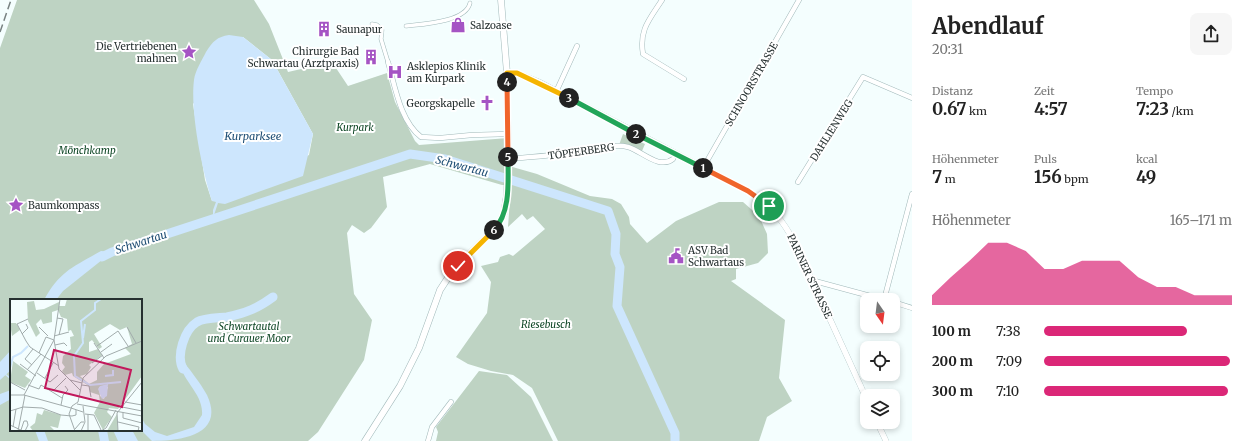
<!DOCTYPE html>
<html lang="de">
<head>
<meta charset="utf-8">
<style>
  :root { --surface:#fff; --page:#f6f6f6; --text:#222; --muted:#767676; --accent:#db2777 }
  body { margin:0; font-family:Merriweather,serif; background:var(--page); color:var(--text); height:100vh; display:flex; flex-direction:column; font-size:15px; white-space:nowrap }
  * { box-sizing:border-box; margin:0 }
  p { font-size:13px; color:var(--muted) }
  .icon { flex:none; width:22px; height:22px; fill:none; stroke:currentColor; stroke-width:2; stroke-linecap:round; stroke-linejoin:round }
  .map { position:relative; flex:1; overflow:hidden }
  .panel { display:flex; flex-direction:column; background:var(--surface); width:340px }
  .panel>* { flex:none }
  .needle { width:26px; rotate:166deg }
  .controls { position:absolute; left:860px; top:293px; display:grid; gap:8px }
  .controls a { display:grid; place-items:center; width:40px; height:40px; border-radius:8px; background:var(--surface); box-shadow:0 2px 6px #0003; font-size:20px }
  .pin { position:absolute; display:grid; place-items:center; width:34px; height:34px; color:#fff; margin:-17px; border:2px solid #fff; border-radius:50%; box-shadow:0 1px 4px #0007 }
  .km { position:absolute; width:20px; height:20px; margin:-10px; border-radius:50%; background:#222; color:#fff; font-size:11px; line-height:20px; text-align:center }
  .round { display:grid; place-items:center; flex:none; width:42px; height:42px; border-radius:8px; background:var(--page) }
  .head { display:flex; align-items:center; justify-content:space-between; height:68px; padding:0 20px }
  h1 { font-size:22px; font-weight:700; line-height:30px }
  .metrics { display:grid; grid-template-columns:repeat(3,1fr); gap:6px; height:68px; padding:4px 20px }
  .metrics div { display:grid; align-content:center }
  .metrics b { font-size:17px; font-weight:700 }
  .metrics small { font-size:11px; font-weight:400 }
  .metrics p { font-size:11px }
  .chart { height:112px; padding:8px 20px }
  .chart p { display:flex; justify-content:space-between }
  .chart svg { width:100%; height:72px; margin-top:4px; fill:var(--accent); opacity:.7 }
  ul { padding:0 20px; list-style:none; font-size:13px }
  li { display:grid; grid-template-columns:64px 48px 1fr; align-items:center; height:30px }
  li i { height:10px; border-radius:5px; background:var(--accent) }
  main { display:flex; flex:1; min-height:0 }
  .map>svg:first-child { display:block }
  .green { fill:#bed3c3; fill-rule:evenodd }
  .water { fill:#cde6fd }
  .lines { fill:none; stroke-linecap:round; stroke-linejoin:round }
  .stream { stroke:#cde6fd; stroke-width:1.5 }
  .river { stroke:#cde6fd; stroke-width:9 }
  .pedestrian-casing { stroke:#a1b9ba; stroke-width:4.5 }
  .minor-casing { stroke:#a1b9ba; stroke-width:5.5 }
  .tertiary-casing { stroke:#a1b9ba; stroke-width:6 }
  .secondary-casing { stroke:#a1b9ba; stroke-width:7 }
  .pedestrian { stroke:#fff; stroke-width:3.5 }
  .minor { stroke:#fff; stroke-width:4.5 }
  .tertiary { stroke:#fff; stroke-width:5.5 }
  .secondary { stroke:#fff; stroke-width:6 }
  .rail { stroke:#788282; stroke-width:1.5; stroke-dasharray:8 4; stroke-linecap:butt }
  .split-1-casing { stroke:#fff; stroke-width:8 }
  .split-2-casing { stroke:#fff; stroke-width:8 }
  .split-3-casing { stroke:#fff; stroke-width:8 }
  .split-4-casing { stroke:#fff; stroke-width:8 }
  .split-5-casing { stroke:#fff; stroke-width:8 }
  .split-6-casing { stroke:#fff; stroke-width:8 }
  .split-7-casing { stroke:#fff; stroke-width:8 }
  .split-1 { stroke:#f0652b; stroke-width:5 }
  .split-2 { stroke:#22a559; stroke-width:5 }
  .split-3 { stroke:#22a559; stroke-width:5 }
  .split-4 { stroke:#f5b400; stroke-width:5 }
  .split-5 { stroke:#f0652b; stroke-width:5 }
  .split-6 { stroke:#22a559; stroke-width:5 }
  .split-7 { stroke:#f5b400; stroke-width:5 }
  .labels { text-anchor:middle; stroke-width:4; stroke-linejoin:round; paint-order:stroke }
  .poi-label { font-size:10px; fill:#263030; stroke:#fff; text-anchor:start }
  .street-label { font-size:10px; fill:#263030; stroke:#fff }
  .park-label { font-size:10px; font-style:italic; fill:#0f4726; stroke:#fff }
  .water-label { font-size:11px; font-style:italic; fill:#204f75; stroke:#fff }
  .inset-river { fill:none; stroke:#cde6fd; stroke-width:2 }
  .inset-road { fill:none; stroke:#a2acac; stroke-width:1 }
  .view { fill:#c2185b; fill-opacity:0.15; stroke:#c2185b; stroke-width:2 }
  .inset-edge { fill:none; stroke:#263030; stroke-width:2 }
</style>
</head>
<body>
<main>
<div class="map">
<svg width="912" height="441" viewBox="0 0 912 441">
  <rect width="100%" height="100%" fill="#f4fefe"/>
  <path class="green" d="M17,0H254L269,24L288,72L332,62L348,86L387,73L395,102L415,141L419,145L508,138L509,166L537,174L590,196L612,199L621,204L629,217L630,224L647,243L676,221L719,202H743L759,216L767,234L768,253L758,263L736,269V279L731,281L785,320L779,378L792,401L767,417L759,441H558L532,388L513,375L491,371L468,364L456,357L487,313L491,282L481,266L498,262L500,257L509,254L513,256L545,229L533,216L527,220L522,214L508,227L511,185H502L430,164L383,177L387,207L371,228L364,233L352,225L347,233L354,294L372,320L364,360L318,432L308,441H0V48ZM243,37L272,60L313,134L309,155L212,201L205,180L193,104ZM11,300H141V430H11Z
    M623,134L645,144L642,151L619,145Z
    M479,371L507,375L531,397L553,441H436L438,432L436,427Z"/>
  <path class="water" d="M229,35L243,37L272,60L313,134L303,176L225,204L218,203L213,218V210L216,202L212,201C202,170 190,112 194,80C195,71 202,60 206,52C213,41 217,37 229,35Z
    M101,251L112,252L63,291L56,300H44C60,271 73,267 101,251Z
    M11,350V370L0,380V362Z
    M180,357C189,369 200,382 207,395C226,436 179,441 152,441L141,430V417L145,424L155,432L167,436L194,427L202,415C204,392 177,378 180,357Z
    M11,390V399L0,405V394Z
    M35,430H44L48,441H39Z
    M98,430H107L109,441H100Z
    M113,430H132L138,441H118Z"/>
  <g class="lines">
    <path class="stream" d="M5,374L11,379"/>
    <path class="river" d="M102,257L112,252L410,154L445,159L608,211L616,234L615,254L620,267L617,306L675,433V441
      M183,369C176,356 184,330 197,322C204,318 218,318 227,317C246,313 258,308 273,297"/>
    <g class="pedestrian-casing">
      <path id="pedestrian" d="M372,24L377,25L382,30L381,39L388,62
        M406,26C423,24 466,22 470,3"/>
    </g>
    <g class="minor-casing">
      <path id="minor" d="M662,0C649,20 639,30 643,54L684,79
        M388,62C395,86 400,121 421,137L440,138L472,135L507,134
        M556,92L577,46
        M508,159C532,157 556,155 579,152C594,150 613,143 628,147C642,151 659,170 673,159
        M703,168L799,0
        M798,182L863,77L912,98
        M811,280L885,300
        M884,300L912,194
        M893,302L912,308
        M428,441L432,427L451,402"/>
    </g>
    <g class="tertiary-casing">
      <path id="tertiary" d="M507,73H517L539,82L748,191C772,207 783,220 796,245L867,400
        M877,422L886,441"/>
    </g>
    <g class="secondary-casing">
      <path id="secondary" d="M365,441L400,386L419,348L440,290L453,270L498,226L504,213L507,194L508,159L507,73L501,0"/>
    </g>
    <use href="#pedestrian" class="pedestrian"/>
    <use href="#minor" class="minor"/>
    <use href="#tertiary" class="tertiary"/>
    <use href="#secondary" class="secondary"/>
    <path class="rail" d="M0,32L11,0"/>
  </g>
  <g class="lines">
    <g class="split-1-casing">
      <path id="split-1" d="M703,168L748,191L769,206"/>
    </g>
    <g class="split-2-casing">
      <path id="split-2" d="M636,134L703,168"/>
    </g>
    <g class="split-3-casing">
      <path id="split-3" d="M569,98L636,134"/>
    </g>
    <g class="split-4-casing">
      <path id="split-4" d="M507,82V73H517L569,98"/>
    </g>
    <g class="split-5-casing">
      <path id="split-5" d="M507,82L508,157"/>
    </g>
    <g class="split-6-casing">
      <path id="split-6" d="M494,230C511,212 508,181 508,157"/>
    </g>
    <g class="split-7-casing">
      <path id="split-7" d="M458,266L494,230"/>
    </g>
    <use href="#split-1" class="split-1"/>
    <use href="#split-2" class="split-2"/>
    <use href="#split-3" class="split-3"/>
    <use href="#split-4" class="split-4"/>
    <use href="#split-5" class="split-5"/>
    <use href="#split-6" class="split-6"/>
    <use href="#split-7" class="split-7"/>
  </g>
  <defs>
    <g id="shop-bare" transform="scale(1.2)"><path d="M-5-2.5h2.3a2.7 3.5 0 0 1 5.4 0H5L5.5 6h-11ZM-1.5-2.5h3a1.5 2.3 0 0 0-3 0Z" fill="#a554c4" stroke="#fff" stroke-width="2.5" paint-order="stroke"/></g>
    <g id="building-bare" transform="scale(1.2)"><path d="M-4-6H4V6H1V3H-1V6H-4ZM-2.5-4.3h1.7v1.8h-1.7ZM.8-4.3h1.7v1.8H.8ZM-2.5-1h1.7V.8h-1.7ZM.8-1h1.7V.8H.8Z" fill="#a554c4" stroke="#fff" stroke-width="2.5" paint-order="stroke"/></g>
    <g id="sight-bare" transform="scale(1.2)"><path d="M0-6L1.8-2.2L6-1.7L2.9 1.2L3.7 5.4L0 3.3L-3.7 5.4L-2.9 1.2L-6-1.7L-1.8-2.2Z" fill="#a554c4" stroke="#fff" stroke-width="2.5" paint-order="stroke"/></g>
    <g id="hospital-bare" transform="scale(1.2)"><path d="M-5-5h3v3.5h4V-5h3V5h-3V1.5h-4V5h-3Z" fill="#a554c4" stroke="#fff" stroke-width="2.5" paint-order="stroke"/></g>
    <g id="church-bare" transform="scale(1.2)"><path d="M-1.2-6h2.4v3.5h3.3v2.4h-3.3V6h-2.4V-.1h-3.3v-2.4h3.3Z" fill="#a554c4" stroke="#fff" stroke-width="2.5" paint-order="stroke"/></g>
    <g id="civic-bare" transform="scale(1.2)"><path d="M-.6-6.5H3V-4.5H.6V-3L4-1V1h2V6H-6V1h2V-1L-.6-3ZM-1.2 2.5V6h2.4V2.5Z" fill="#a554c4" stroke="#fff" stroke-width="2.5" paint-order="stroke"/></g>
  </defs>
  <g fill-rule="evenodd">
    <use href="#shop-bare" x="458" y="25"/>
    <use href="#building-bare" x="324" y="29"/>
    <use href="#sight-bare" x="189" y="52"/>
    <use href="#building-bare" x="371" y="57"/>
    <use href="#hospital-bare" x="395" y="72"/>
    <use href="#church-bare" x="487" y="103"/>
    <use href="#sight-bare" x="16" y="205"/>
    <use href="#civic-bare" x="676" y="256"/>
  </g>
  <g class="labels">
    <g class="poi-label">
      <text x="470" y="29">Salzoase</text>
      <text x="336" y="33">Saunapur</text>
      <text x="177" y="50" text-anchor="end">Die Vertriebenen<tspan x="177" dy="12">mahnen</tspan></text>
      <text x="359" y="55" text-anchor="end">Chirurgie Bad<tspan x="359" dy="12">Schwartau (Arztpraxis)</tspan></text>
      <text x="407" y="70">Asklepios Klinik<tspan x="407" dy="12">am Kurpark</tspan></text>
      <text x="475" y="107" text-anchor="end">Georgskapelle</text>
      <text x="28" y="209">Baumkompass</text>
      <text x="688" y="254">ASV Bad<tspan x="688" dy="12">Schwartaus</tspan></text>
    </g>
    <g class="street-label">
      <text transform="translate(751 84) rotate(-60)" y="4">SCHNOORSTRASSE</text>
      <text transform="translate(831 130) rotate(-58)" y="4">DAHLIENWEG</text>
      <text transform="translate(581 151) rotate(-8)" y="4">TÖPFERBERG</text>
      <text transform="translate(810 276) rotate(65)" y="4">PARINER STRASSE</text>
    </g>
    <g class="park-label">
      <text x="355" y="131">Kurpark</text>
      <text x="87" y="154">Mönchkamp</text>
      <text x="546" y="328">Riesebusch</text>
      <text x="249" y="330">Schwartautal<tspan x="249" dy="12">und Curauer Moor</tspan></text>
    </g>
    <g class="water-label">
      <text x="253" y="140">Kurparksee</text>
      <text transform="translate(462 166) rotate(15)" y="4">Schwartau</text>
      <text transform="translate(141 242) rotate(-18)" y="4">Schwartau</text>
    </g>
  </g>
  <g transform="translate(10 299)">
    <rect width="132" height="132" fill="#f4fefe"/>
    <path d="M57,0H132V77L108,110L99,109L97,113L102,118L93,131L84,114L90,103L89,96L80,93L79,87L63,77L62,74L55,76L52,72L55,68L52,64L53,57L61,50L60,38L64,37L61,31L58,32L57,20L51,18L48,11L42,13V23L33,25L31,20L26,25L30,34L26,38L18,22L17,3L24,2L26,11L34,10L49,3V7H55ZM100,25L110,31L117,28L122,45L115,49L121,55L94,65L87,73V81L79,85L70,77L77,75L81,68L79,66L92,56L88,50L79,53V43L82,41L89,50L92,48L84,35ZM89,88H98L94,100L90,97ZM0,24H6L10,31L2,37ZM3,62L18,73L15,77L21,81L15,89L0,83ZM34,111L51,116L48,129L40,127L45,132H23L20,128L25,124L27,114L32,116ZM107,115L108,132H97L104,120Z" fill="#bed3c3" fill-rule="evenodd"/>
    <path d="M98,85L97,97L92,100L88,90L90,87Z" fill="#cde6fd"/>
    <path class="inset-river" d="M91,0L85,4V11L71,22L73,44L64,57L65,77L80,86L111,83M73,39L75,25M0,69L3,58L11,54L18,47M95,77L103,76V71"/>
    <path class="inset-road" d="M50,0L44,41L49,70L70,91M47,19L53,20L49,36M18,20L7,25L16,42L20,48L49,67M29,28L38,37M117,28L126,44M12,35L18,29L16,25M44,37L59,33M84,44L94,59M45,46L54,44L57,47M87,47L108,32L118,47M91,53L102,45M29,54L36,38L44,41M82,64L93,56M10,65L26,77M22,66L15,60L23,50M17,71L31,55M27,74L40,83L48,76M35,79L43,64M60,81L72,84M0,83L15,91M18,86L29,90L31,86L52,99M72,86L79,87L81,98M43,92L56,79M0,96H14L61,109M14,96L44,41M115,103L132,106M67,105L132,117M51,106L53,96L58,91L55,87M112,108L132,112M61,109L73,113M0,112L13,108L32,109L51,116L62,117L66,116V111M113,113V119L132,124M75,115L84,116L91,131M108,123L129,128L128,132M0,126L13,132M3,128L6,110M65,130L71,123H74M11,131L14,122H17L18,126L15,132M8,132L15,96M65,132L59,115L62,107L68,103L73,79L96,57L132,42M71,132L75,123L73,107M78,132V115M91,132L96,129L106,111M108,132L107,114L132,83"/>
    <path class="view" d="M44,51L121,71L112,108L35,89Z"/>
    <rect width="132" height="132" class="inset-edge"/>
  </g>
</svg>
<div class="controls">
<a><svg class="needle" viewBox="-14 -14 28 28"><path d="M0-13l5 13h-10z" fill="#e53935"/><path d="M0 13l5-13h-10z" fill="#767676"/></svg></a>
<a><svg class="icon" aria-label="locate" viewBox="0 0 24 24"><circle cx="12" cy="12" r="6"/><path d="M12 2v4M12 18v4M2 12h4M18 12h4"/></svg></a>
<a><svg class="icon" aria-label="layers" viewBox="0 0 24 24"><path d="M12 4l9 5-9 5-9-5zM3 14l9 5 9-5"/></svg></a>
</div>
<div class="pin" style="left:769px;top:206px;background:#1e9e55"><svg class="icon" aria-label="arrive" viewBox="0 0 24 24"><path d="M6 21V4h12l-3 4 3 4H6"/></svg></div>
<div class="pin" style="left:458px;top:266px;background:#d93025"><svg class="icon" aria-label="check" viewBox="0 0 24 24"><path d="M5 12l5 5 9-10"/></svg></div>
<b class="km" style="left:703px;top:168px">1</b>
<b class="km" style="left:636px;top:134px">2</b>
<b class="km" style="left:569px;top:98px">3</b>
<b class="km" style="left:507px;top:82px">4</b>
<b class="km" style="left:508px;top:157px">5</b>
<b class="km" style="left:494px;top:230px">6</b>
</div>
<section class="panel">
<div class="head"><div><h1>Abendlauf</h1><p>20:31</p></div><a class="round"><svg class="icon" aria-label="share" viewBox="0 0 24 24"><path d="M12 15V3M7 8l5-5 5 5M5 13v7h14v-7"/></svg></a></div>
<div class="metrics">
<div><p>Distanz</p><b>0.67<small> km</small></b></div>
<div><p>Zeit</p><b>4:57</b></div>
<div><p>Tempo</p><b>7:23<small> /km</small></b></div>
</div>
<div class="metrics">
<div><p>Höhenmeter</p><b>7<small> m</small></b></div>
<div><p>Puls</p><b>156<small> bpm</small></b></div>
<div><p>kcal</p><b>49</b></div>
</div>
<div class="chart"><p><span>Höhenmeter</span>165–171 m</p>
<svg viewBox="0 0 160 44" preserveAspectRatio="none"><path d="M0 44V38L10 27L20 17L30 6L40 6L50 11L60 22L70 22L80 17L90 17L100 17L110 27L120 33L130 33L140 38L150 38L160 38V44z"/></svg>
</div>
<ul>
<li><b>100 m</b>7:38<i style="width:76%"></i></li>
<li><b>200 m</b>7:09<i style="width:99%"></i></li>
<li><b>300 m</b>7:10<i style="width:98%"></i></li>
</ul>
</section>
</main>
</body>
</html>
